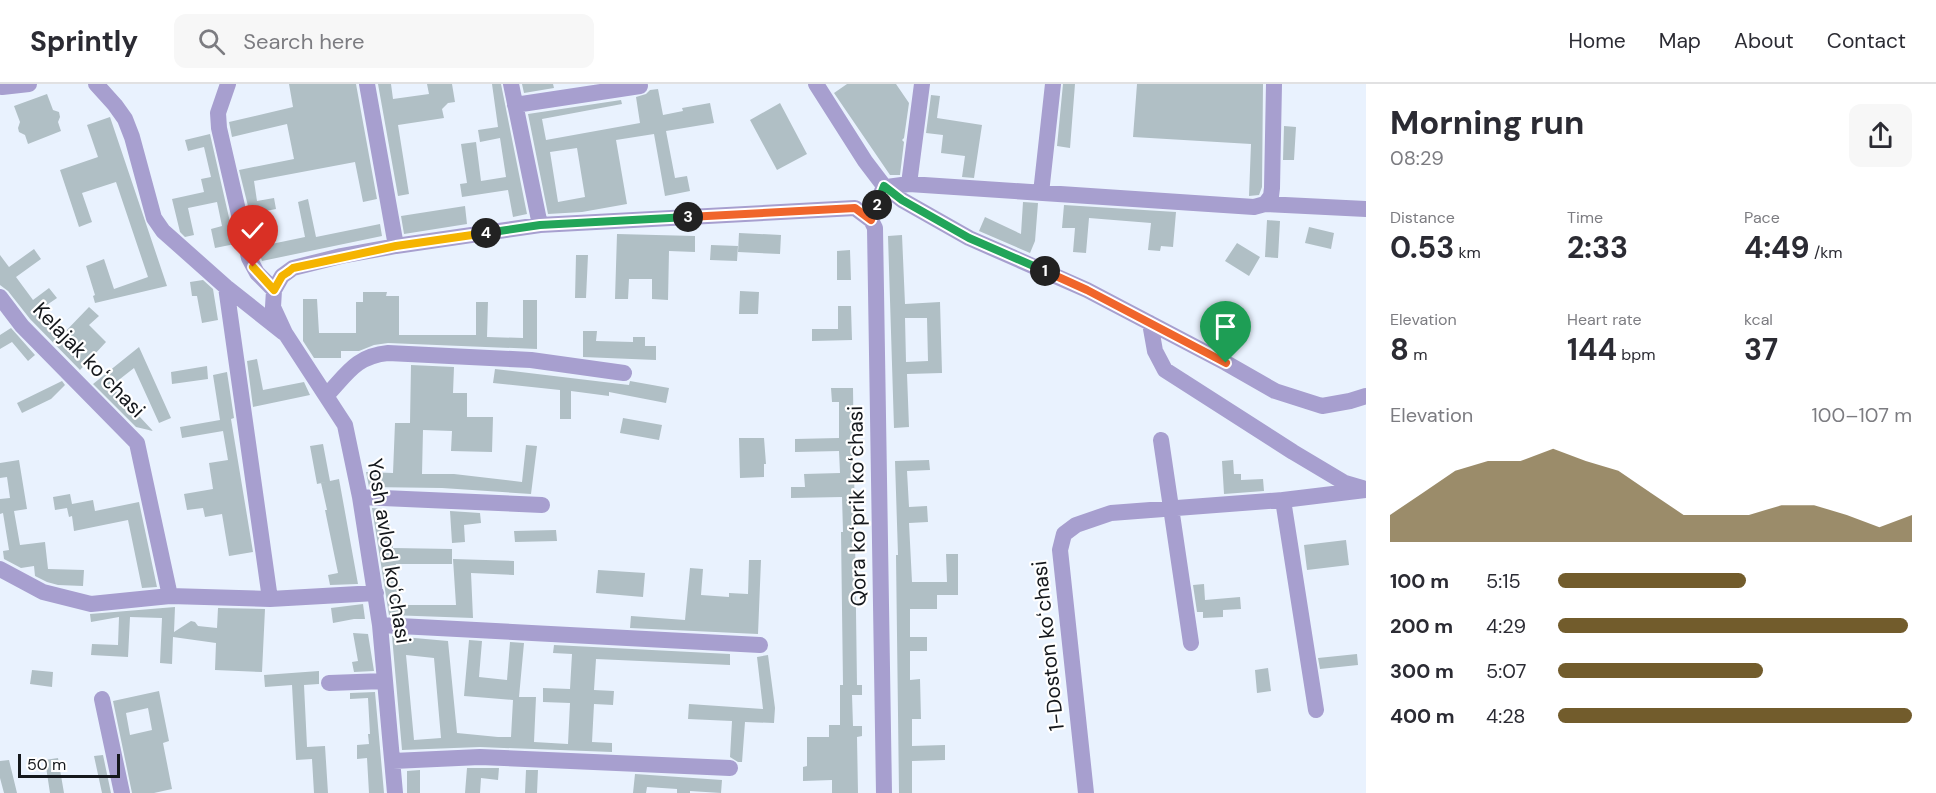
<!DOCTYPE html>
<html lang="en">
<head>
<meta charset="utf-8">
<style>
  :root { --surface:#fff; --page:#f7f7f7; --text:#2b2b33; --muted:#7c7c81; --line:#e1e1e2; --accent:#725c2c }
  body { margin:0; font-family:"DM Sans",sans-serif; background:var(--page); color:var(--text); height:100vh; display:flex; flex-direction:column; font-size:22px; white-space:nowrap }
  * { box-sizing:border-box; margin:0 }
  p { font-size:20px; color:var(--muted) }
  .icon { flex:none; width:33px; height:33px; fill:none; stroke:currentColor; stroke-width:2; stroke-linecap:round; stroke-linejoin:round }
  .map { position:relative; flex:1; overflow:hidden }
  .panel { display:flex; flex-direction:column; background:var(--surface); width:570px }
  .panel>* { flex:none }
  .scale { position:absolute; left:18px; bottom:15px; width:102px; box-sizing:border-box; padding-left:6px; border:3px solid #15181c; border-top:0; font-size:16px; line-height:21px; white-space:nowrap; color:#15181c; -webkit-text-stroke:4px #fff; paint-order:stroke }
  .pin { position:absolute; display:grid; place-items:center; width:51px; height:51px; color:#fff; margin:-62px -26px; border-radius:50% 50% 50% 0; rotate:-45deg; box-shadow:0 0 6px #0007 }
  .pin .icon { rotate:45deg }
  .km { position:absolute; width:30px; height:30px; margin:-15px; border-radius:50%; background:#222; color:#fff; font-size:16px; line-height:30px; text-align:center }
  .round { display:grid; place-items:center; flex:none; width:63px; height:63px; border-radius:12px; background:var(--page) }
  .head { display:flex; align-items:center; justify-content:space-between; height:102px; padding:0 24px }
  h1 { font-size:33px; font-weight:700; line-height:45px }
  .figures { display:grid; grid-template-columns:repeat(3,1fr); gap:9px; height:102px; padding:6px 24px }
  .figures div { display:grid; align-content:center }
  .figures b { font-size:30px; font-weight:700 }
  .figures small { font-size:16px; font-weight:400 }
  .figures p { font-size:16px }
  .chart { height:168px; padding:12px 24px }
  .chart p { display:flex; justify-content:space-between }
  .chart svg { width:100%; height:108px; margin-top:6px; fill:var(--accent); opacity:.7 }
  ul { padding:0 24px; list-style:none; font-size:20px }
  li { display:grid; grid-template-columns:96px 72px 1fr; align-items:center; height:45px }
  li i { height:15px; border-radius:8px; background:var(--accent) }
  header { display:flex; align-items:center; gap:36px; box-sizing:border-box; height:84px; padding:0 30px; background:var(--surface); border-bottom:2px solid var(--line) }
  header strong { font-size:28px }
  nav { display:flex; gap:33px; margin-inline-start:auto; font-size:21px }
  .search { width:420px; height:54px; background:var(--page); display:flex; align-items:center; gap:15px; box-sizing:border-box; padding:0 21px; border-radius:12px; color:var(--muted); font-size:22px }
  main { display:flex; flex:1; min-height:0 }
  .map>svg:first-child { display:block }
  .building { fill:#b0bfc5; fill-rule:evenodd }
  .lines { fill:none; stroke-linecap:round; stroke-linejoin:round }
  .minor { stroke:#a79fcf; stroke-width:16 }
  .split-1-casing { stroke:#fff; stroke-width:12 }
  .split-2-casing { stroke:#fff; stroke-width:12 }
  .split-3-casing { stroke:#fff; stroke-width:12 }
  .split-4-casing { stroke:#fff; stroke-width:12 }
  .split-5-casing { stroke:#fff; stroke-width:12 }
  .split-6-casing { stroke:#fff; stroke-width:12 }
  .split-1 { stroke:#f0652b; stroke-width:8 }
  .split-2 { stroke:#22a559; stroke-width:8 }
  .split-3 { stroke:#f0652b; stroke-width:8 }
  .split-4 { stroke:#22a559; stroke-width:8 }
  .split-5 { stroke:#f5b400; stroke-width:8 }
  .split-6 { stroke:#f5b400; stroke-width:8 }
  .labels { text-anchor:middle; stroke-width:4.5; stroke-linejoin:round; paint-order:stroke }
  .street-label { font-size:21px; fill:#15181c; stroke:#fff }
</style>
</head>
<body>
<header>
<strong>Sprintly</strong>
<div class="search"><svg class="icon" aria-label="search" viewBox="0 0 24 24"><circle cx="10" cy="10" r="6"/><path d="M15 15l6 6"/></svg>Search here</div>
<nav><a>Home</a><a>Map</a><a>About</a><a>Contact</a></nav>
</header>
<main>
<div class="map">
<svg width="1366" height="709" viewBox="0 0 1366 709">
  <rect width="100%" height="100%" fill="#e9f2fe"/>
  <path class="building" d="M289,0H356L377,115L363,118L355,78L254,97L257,117L274,114L276,125L250,130L239,86L294,75L287,40L232,53L229,38L293,23Z
    M378,0H391L393,15L429,10L427,0H452L455,18L448,19L442,25L444,34L398,41L409,110L398,112Z
    M492,0H501L527,130L513,133L508,106L462,113L460,100L467,99L461,60L476,58L481,97L506,93L500,54L480,58L478,46L498,43Z
    M522,0H553L554,4L524,9Z
    M847,0H896L909,19L904,54L902,56L904,58L900,91H890L834,9Z
    M1063,0H1075L1070,64L1057,62Z
    M1137,0H1263L1262,103L1259,111L1249,112L1251,60L1133,53Z
    M658,5L663,31L683,27L682,24L710,19L714,39L666,47L675,94L687,92L690,107L665,112L654,50L616,56L627,120L582,128L548,130L528,30L621,16L622,20L542,35L546,56L640,39L636,13L646,10L650,6ZM577,64L585,113L558,118L550,68Z
    M47,10L53,26L59,28L60,33L58,38L61,47L28,60L25,51L19,48L18,44L20,38L14,22Z
    M931,11L940,12L937,34L982,41L974,94L962,93L965,72L941,69L943,51L926,49Z
    M780,19L807,70L777,86L750,36Z
    M110,33L167,202L95,219L93,212L95,211L86,182L104,175L114,205L148,193L116,98L82,109L92,138L79,143L60,86L98,73L87,41Z
    M1284,42L1296,43L1294,76H1283Z
    M210,50L235,160L215,164L211,145L222,142L217,118L188,124L194,151L185,153L180,148L172,115L204,108L201,95L211,93L204,63L188,67L185,56Z
    M308,115L316,153L380,140L382,152L262,177L257,163L305,153L298,118Z
    M1023,118L1038,119L1035,157L1030,169L979,147L985,133L1021,150Z
    M1064,121L1176,128L1173,163L1161,162L1160,167L1148,166L1151,139L1089,134L1086,169L1073,168L1075,144H1062Z
    M465,122L467,140L404,150L401,132Z
    M1267,136L1280,137L1278,174L1265,173Z
    M1309,143L1334,149L1331,165L1305,159Z
    M739,149L781,151L780,170L738,168Z
    M617,150L695,152V168L669,167L668,216L652,215V195H629L628,215H615Z
    M902,151L905,220L940,218L942,289L907,290L909,343L894,344L888,152ZM905,234H927L928,277L906,278Z
    M1237,159L1260,173L1249,192L1225,177Z
    M711,161L738,162L737,177L710,176Z
    M34,165L41,175L16,193L33,216L49,204L57,214L38,227L62,251L89,223L99,232L89,241L106,258L80,286L30,235L8,207L0,201V171L9,183Z
    M850,166L851,196H837V167Z
    M576,171H588L586,214H575Z
    M203,196L213,205L218,236L202,239L197,212H192L190,198Z
    M740,207L759,208L758,230H739Z
    M363,208H387L386,212H399V251H476V218H488L487,253L523,254V216H537V265L388,259L374,261L359,267H341V274H314L303,257V215H317L319,249H356V218H363Z
    M838,222H851L852,256L812,257V245H838Z
    M11,244L35,271L28,277L12,258L0,265V251Z
    M583,247H597L596,257L633,258V253H645V262H656V276L583,273Z
    M139,263L171,334L159,339L134,284L111,302L153,347L136,343L93,300Z
    M257,275L263,306L304,298L310,311L253,323L247,277Z
    M411,281L454,283L453,309H467V333H493L492,368L451,367L452,347L423,346L422,390H454L522,398L526,361L537,362L531,410L442,404L369,403L366,388L393,389L395,339H410Z
    M207,282L208,295L172,300L171,288Z
    M495,285L629,301L630,297L669,304L666,319L609,308V312L571,307V335H560V306L493,299Z
    M227,288L234,334L231,335L253,468L229,472L222,430L205,433L203,424L187,426L184,410L213,405L209,379L228,376L223,347L182,354L180,343L220,336L213,291Z
    M62,297L65,301L51,315L22,329L17,319Z
    M831,304H853L857,601H862V611H852L853,642H862V652L857,653L858,709H832V696L803,697V683L807,682V653H829V641H840V601H843L841,448H843L842,413L791,414V403H805L804,390L840,389L839,367L795,368V355L839,354V318H832Z
    M623,334L662,341L659,356L620,349Z
    M739,354H764L766,380H764V393L740,394Z
    M323,360L330,397L317,400L310,362Z
    M19,376L27,425L14,427L20,461L45,458L48,485L84,486L83,502L58,501L47,498L35,492L34,482L21,484L4,475L3,467L9,466L3,429L0,430V415L10,414L7,393L0,394V379Z
    M929,376L930,386L907,387L909,423L927,422L928,438L909,439L912,498H947L946,470H958V511H937V525H910V553H927V567H910V596L920,595L921,635H912V662L945,661V676L912,677V709H899L896,471H898L895,377Z
    M1233,376L1234,390H1241V396L1263,395L1264,407L1224,410L1222,377Z
    M339,395L358,500L330,501L328,491L338,489L325,426H327L321,399Z
    M70,410L72,420L93,416L95,427L139,418L157,503L142,504L128,436L74,447L72,432L69,433L67,424L55,426L53,413Z
    M372,424L387,425L393,464L452,465V480H396L402,521H456L453,475L514,477V491L471,489L473,534L389,531Z
    M450,427L480,429L481,439L464,441L465,458L452,459Z
    M556,446L557,457L515,458L514,447Z
    M1346,456L1349,481L1307,486L1304,461Z
    M749,476H761L758,550L630,544L631,532L685,536L690,484L703,485L701,511L729,513V509L748,510Z
    M598,486L645,489L643,513L596,509Z
    M1204,500L1205,516L1240,513L1241,525L1223,526V533L1203,534V528H1197L1193,501Z
    M363,520L365,535H354L333,539L331,524Z
    M175,523L174,548L191,537L195,538L198,542L217,544L218,524L265,525L262,588L215,586L216,559L173,553L172,580L160,579L162,534L130,533L128,573L91,571L92,560L118,561L119,533L91,538L90,530Z
    M353,549L368,550L374,587L354,588L352,578L358,577Z
    M392,552L448,557L457,649L498,653H511L513,616L464,612L469,556L482,557L479,593L507,596L510,558L524,559L519,613H536L534,658L568,660L570,619L543,618V604L570,605L572,570L553,569L554,561L730,570V581L596,575L594,606L614,607L613,621L594,620L592,658L612,659V668L480,663L402,666ZM406,571L434,574L441,654L414,656Z
    M1357,570L1358,581L1320,585L1318,574Z
    M768,571L775,624L774,639L745,638L742,678H738L730,673L732,637L688,635L689,620L763,625L757,573Z
    M1268,584L1271,607L1257,609L1255,586Z
    M32,586L53,588L52,603L30,600Z
    M319,587V600L304,601L307,663L325,662L328,709H314L312,675L296,676L292,601L265,603L264,591Z
    M159,607L169,657L163,659L172,705L154,709H132L113,617ZM148,624L152,646L130,651L126,629Z
    M375,608L384,709H369L367,674L357,675V661L369,660L368,650H370L368,614L350,615V609Z
    M103,671L111,709H102L94,672Z
    M58,674L64,709H50L45,676Z
    M9,676L17,709H4L0,694V677Z
    M467,684H499L498,696L481,694L480,709H465Z
    M420,686V709H407V687Z
    M526,686H538L537,709H525Z
    M635,690L722,696L721,709L690,707V709H677V705L647,703L646,709H633Z"/>
  <g class="lines">
    <path class="minor" d="M96,0L115,21L125,35L132,53L154,134L163,147L226,203L284,249
      M228,0L218,29L219,44L249,174L257,189L274,206
      M367,0L396,162
      M511,0L540,141
      M816,0L865,77L884,102L902,116L969,154L1087,206L1226,279L1275,307L1322,322L1350,317L1366,312
      M2,3L29,0
      M515,21L640,2
      M909,100L922,0
      M887,103L909,100L1254,123L1265,120L1271,112L1272,104L1274,0
      M1041,109L1053,0
      M1265,120L1366,125
      M871,136L884,102
      M226,203L270,515
      M0,213L22,242L137,359L170,512
      M1150,239L1155,267L1165,286L1293,368L1345,399L1362,404
      M326,312C347,290 356,272 388,269L531,276L624,289
      M1161,356L1191,559
      M360,413L542,421
      M1283,416L1316,626
      M0,485L43,508L91,520L170,512L270,515L376,509
      M380,541L760,561
      M329,599L385,597
      M102,615L122,709
      M393,677L480,673L730,684
      M395,709L380,541L360,413L345,341L285,249L273,223L274,206L282,192L293,184L341,172L396,162L540,141L855,124L871,136L875,144L884,709
      M1086,709L1060,466L1064,450L1076,441L1111,429L1283,416L1366,406"/>
  </g>
  <g class="lines">
    <g class="split-1-casing">
      <path id="split-1" d="M1045,187L1087,206L1226,279"/>
    </g>
    <g class="split-2-casing">
      <path id="split-2" d="M877,121L884,102L902,116L969,154L1045,187"/>
    </g>
    <g class="split-3-casing">
      <path id="split-3" d="M688,133L855,124L871,136L877,121"/>
    </g>
    <g class="split-4-casing">
      <path id="split-4" d="M486,149L540,141L688,133"/>
    </g>
    <g class="split-5-casing">
      <path id="split-5" d="M288,188L293,184L396,162L486,149"/>
    </g>
    <g class="split-6-casing">
      <path id="split-6" d="M253,183L274,206L282,192L288,188"/>
    </g>
    <use href="#split-1" class="split-1"/>
    <use href="#split-2" class="split-2"/>
    <use href="#split-3" class="split-3"/>
    <use href="#split-4" class="split-4"/>
    <use href="#split-5" class="split-5"/>
    <use href="#split-6" class="split-6"/>
  </g>
  <g class="labels">
    <g class="street-label">
      <text transform="translate(89 276) rotate(46)" y="7">Kelajak koʻchasi</text>
      <text transform="translate(857 422) rotate(-91)" y="7">Qora koʻprik koʻchasi</text>
      <text transform="translate(389 467) rotate(81)" y="7">Yosh avlod koʻchasi</text>
      <text transform="translate(1048 562) rotate(-96)" y="7">1-Doston koʻchasi</text>
    </g>
  </g>
</svg>
<div class="scale">50 m</div>
<div class="pin" style="left:1226px;top:279px;background:#1e9e55"><svg class="icon" aria-label="arrive" viewBox="0 0 24 24"><path d="M6 21V4h12l-3 4 3 4H6"/></svg></div>
<div class="pin" style="left:253px;top:183px;background:#d93025"><svg class="icon" aria-label="check" viewBox="0 0 24 24"><path d="M5 12l5 5 9-10"/></svg></div>
<b class="km" style="left:1045px;top:187px">1</b>
<b class="km" style="left:877px;top:121px">2</b>
<b class="km" style="left:688px;top:133px">3</b>
<b class="km" style="left:486px;top:149px">4</b>
</div>
<section class="panel">
<div class="head"><div><h1>Morning run</h1><p>08:29</p></div><a class="round"><svg class="icon" aria-label="share" viewBox="0 0 24 24"><path d="M12 15V3M7 8l5-5 5 5M5 13v7h14v-7"/></svg></a></div>
<div class="figures">
<div><p>Distance</p><b>0.53<small> km</small></b></div>
<div><p>Time</p><b>2:33</b></div>
<div><p>Pace</p><b>4:49<small> /km</small></b></div>
</div>
<div class="figures">
<div><p>Elevation</p><b>8<small> m</small></b></div>
<div><p>Heart rate</p><b>144<small> bpm</small></b></div>
<div><p>kcal</p><b>37</b></div>
</div>
<div class="chart"><p><span>Elevation</span>100–107 m</p>
<svg viewBox="0 0 160 44" preserveAspectRatio="none"><path d="M0 44V33L10 24L20 15L30 11L40 11L50 6L60 11L70 15L80 24L90 33L100 33L110 33L120 29L130 29L140 33L150 38L160 33V44z"/></svg>
</div>
<ul>
<li><b>100 m</b>5:15<i style="width:53%"></i></li>
<li><b>200 m</b>4:29<i style="width:99%"></i></li>
<li><b>300 m</b>5:07<i style="width:58%"></i></li>
<li><b>400 m</b>4:28<i style="width:100%"></i></li>
</ul>
</section>
</main>
</body>
</html>
